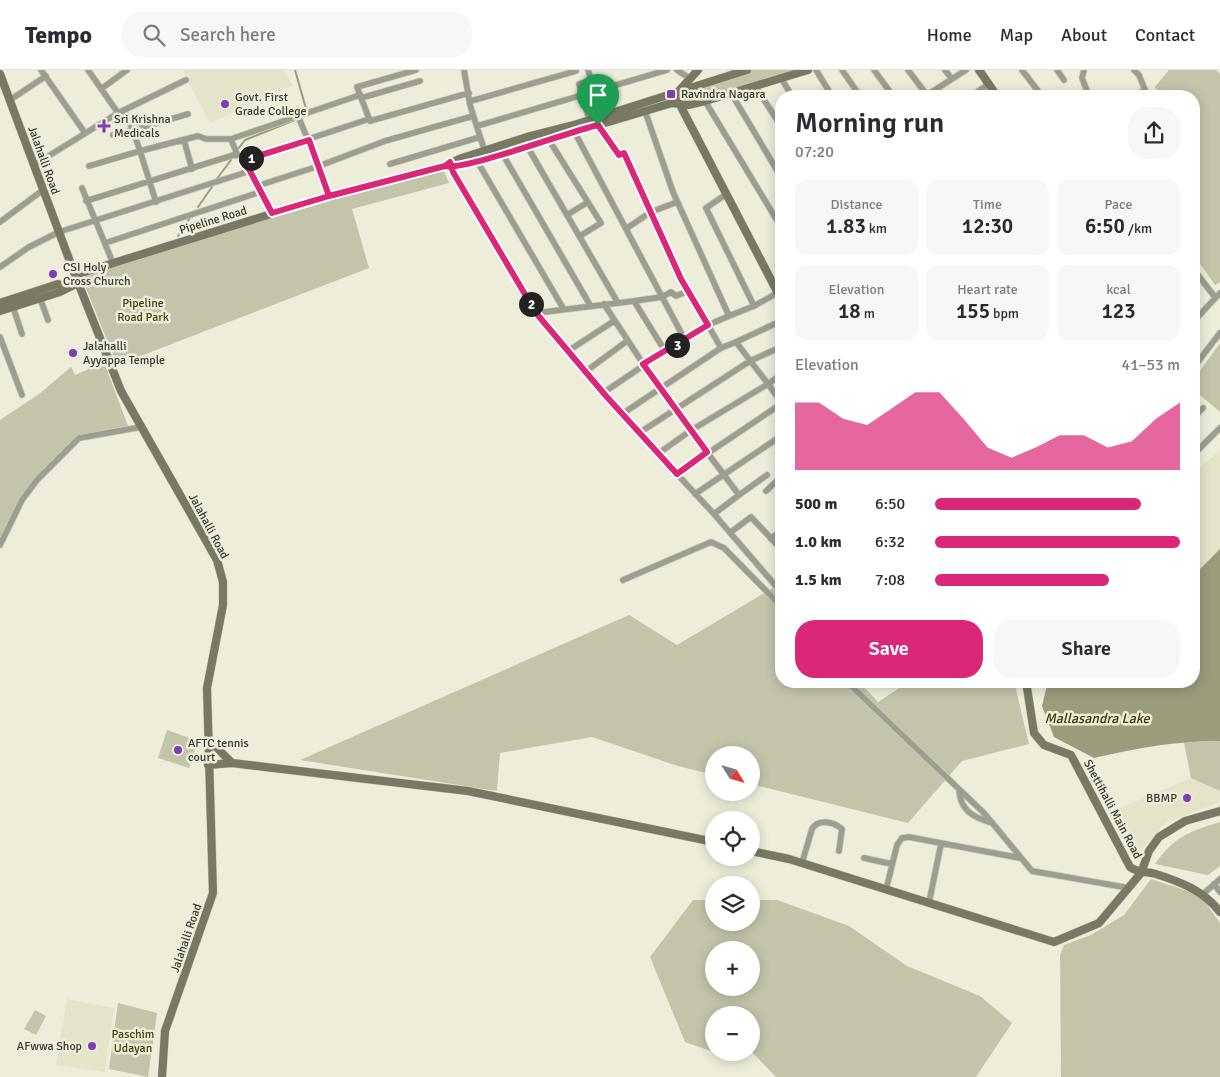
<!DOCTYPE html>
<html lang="en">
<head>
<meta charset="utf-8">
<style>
  :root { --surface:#fff; --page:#f7f7f7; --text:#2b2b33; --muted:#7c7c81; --line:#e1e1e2; --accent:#db2777 }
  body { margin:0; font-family:Signika,sans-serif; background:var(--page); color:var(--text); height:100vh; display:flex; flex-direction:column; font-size:19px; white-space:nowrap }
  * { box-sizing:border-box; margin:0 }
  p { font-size:16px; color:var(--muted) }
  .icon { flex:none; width:28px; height:28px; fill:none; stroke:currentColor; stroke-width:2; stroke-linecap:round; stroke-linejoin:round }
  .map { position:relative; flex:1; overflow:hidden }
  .panel { position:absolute; left:775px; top:20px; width:425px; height:598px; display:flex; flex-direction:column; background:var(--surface); border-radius:20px; box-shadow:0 2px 12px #0003 }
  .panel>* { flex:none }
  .needle { width:32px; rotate:127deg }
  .fabs { position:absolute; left:705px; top:676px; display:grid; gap:10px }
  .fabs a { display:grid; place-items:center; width:55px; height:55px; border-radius:50%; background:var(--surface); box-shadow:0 2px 12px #0003; font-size:25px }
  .pin { position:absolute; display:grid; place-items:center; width:42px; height:42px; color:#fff; margin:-51px -21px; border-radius:50% 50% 50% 0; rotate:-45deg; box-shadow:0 0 5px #0007 }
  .pin .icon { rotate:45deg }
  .km { position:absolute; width:25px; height:25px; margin:-12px; border-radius:50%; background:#222; color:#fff; font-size:14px; line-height:25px; text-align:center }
  .round { display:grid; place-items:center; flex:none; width:52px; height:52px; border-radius:20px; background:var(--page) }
  .headline { display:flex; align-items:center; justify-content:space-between; height:85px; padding:0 20px }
  h1 { font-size:28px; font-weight:600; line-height:38px }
  .stats { display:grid; grid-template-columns:repeat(3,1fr); gap:8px; height:85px; padding:5px 20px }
  .stats div { display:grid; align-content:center; border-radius:12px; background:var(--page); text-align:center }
  .stats b { font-size:21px; font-weight:600 }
  .stats small { font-size:14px; font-weight:400 }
  .stats p { font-size:14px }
  .chart { height:140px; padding:10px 20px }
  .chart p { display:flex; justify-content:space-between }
  .chart svg { width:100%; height:90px; margin-top:5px; fill:var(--accent); opacity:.7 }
  .button { display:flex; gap:10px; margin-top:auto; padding:10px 20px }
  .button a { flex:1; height:58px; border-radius:20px; background:var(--accent); color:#fff; font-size:20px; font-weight:600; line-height:58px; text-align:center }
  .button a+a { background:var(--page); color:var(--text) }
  ul { padding:0 20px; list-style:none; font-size:16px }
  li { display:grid; grid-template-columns:80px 60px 1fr; align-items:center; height:38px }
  li i { height:12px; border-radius:6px; background:var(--accent) }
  header { display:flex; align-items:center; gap:30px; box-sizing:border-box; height:70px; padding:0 25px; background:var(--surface); border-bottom:1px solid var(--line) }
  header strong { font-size:24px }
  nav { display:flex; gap:28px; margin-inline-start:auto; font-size:18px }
  .search { width:350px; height:45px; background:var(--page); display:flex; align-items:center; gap:12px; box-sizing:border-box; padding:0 18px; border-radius:20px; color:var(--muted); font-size:19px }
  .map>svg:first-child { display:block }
  .built { fill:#e3e4c9 }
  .green { fill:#c3c4a9; fill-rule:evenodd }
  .water { fill:#9b9c7b }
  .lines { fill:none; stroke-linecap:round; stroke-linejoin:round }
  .stream { stroke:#9b9c7b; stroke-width:2 }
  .street-casing { stroke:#c9c9b9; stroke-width:7 }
  .secondary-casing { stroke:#c9c9b9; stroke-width:9 }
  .street { stroke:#9d9e8f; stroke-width:5.5 }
  .secondary { stroke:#787863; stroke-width:8 }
  .route-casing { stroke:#fff; stroke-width:10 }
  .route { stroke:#db2777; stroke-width:6 }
  .poi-dot { fill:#7e3db2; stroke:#ededda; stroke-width:2 }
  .labels { text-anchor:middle; stroke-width:5; stroke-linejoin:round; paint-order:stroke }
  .poi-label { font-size:12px; fill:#3a3a33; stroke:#ededda; text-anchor:start }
  .street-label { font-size:12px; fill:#3a3a33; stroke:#ededda }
  .park-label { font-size:12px; fill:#444205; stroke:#ededda }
  .water-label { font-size:14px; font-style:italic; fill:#3e3c00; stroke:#ededda }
</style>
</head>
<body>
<header>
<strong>Tempo</strong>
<div class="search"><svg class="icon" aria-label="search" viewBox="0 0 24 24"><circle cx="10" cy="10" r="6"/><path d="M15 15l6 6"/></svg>Search here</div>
<nav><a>Home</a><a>Map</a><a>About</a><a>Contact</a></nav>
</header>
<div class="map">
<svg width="1220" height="1007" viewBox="0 0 1220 1007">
  <rect width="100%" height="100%" fill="#ededda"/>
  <path class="built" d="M185,0H283L293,15L210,53L183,2Z
    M1220,380V479L1194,505V403Z
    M1191,708L1220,721V732L1165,753L1144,777L1129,783L1108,743Z
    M67,929L114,938L105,1002L56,995Z"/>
  <path class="green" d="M752,0H802L701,31L694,18Z
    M1169,0H1216L1220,4V212L1215,215L1194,185V26H1161L1155,17Z
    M443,99L449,113L352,139L369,198L117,295L84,213H80L77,205L328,127Z
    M1220,273V342L1194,320V309Z
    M104,292L128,356L79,365L35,409L0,470V350L39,324L71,297L75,305Z
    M773,518L781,527V611H858L878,632L910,611H1014L1029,674L962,691L908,753L751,714V685H714V705L678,696L592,667L500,683L497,721L300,690L629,545L677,575Z
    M167,660L198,671L189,698L158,688Z
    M1220,671V721L1191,708L1184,672Z
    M1220,752V796L1208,805L1155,794C1174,767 1190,761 1220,752Z
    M1151,809L1200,825L1220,853V1007H1061L1060,885L1064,875L1091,865L1124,845Z
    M693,830H714V852H751V830H777L849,856L907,896L980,926L1012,953L976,1007H776L751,981V945H714V982L685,972L650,887ZM714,880H751V918H714Z
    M118,933L157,943L148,1007L109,999Z
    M35,940L46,946L36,965L24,959Z"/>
  <path class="water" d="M1220,479V671C1176,671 1136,678 1094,688L1054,667L1042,636L1048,611H1194V505Z"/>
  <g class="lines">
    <path class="stream" d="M295,0L307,42
      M238,79L245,70L295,50
      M216,110L231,90
      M198,137L214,114
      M178,166L190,148"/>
    <g class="street-casing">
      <path id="street" d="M41,0L85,63
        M88,0L118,43
        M416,0L357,17L370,51L469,23
        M464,0L470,35L485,82
        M588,0L591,10L579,14L590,52
        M677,0L689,8
        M816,0L832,26
        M842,0L860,26
        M874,0L893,26
        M908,0L927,25L966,0
        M945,0L952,9
        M1022,0L1042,26
        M1057,0L1064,10
        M1084,0L1082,8L1089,26
        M1134,0L1139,5L1145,20L1134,26
        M781,8L792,26
        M755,16L781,56
        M101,19L127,0
        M731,23L781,107
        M971,26L989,14
        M361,28L420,11
        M10,30L46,6
        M471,31L576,1
        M705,31L781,157
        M645,41L673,122L729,246L754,236
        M298,46L319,96L385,71L473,46
        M598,55L619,85L624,83L651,142L627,158
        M477,56L667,0
        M575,63L685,270L708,255L721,278L736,272L768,314L690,361L659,383
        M113,65L133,60L124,40
        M231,69L237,84L250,101L272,143
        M184,70L192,99
        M549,70L601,153L580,166
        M527,76L618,233L634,231L665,281L685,270
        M502,83L590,235
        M242,91L369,49
        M477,91L563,238
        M390,94L480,67
        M34,95L118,43L186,10
        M451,95L536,243L618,233
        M89,96L140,81L133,60L188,44
        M257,116L319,96L329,126
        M82,118L113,193
        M725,125L706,138L754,236L781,221
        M86,131L237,84
        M156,132L140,81L198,66L206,69H231L360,25
        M677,132L651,142C667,182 686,219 708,255L729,246
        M567,145L588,132
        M0,152L43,120
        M105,173L260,122
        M0,197L29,177L59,162L250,101
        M1194,200L1215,227
        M40,228L48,250
        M634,231L662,227L671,222L676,226L688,221
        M604,234L659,318L739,425L714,444L781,522
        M13,237L22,264
        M536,243L605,326L714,444
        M1194,251L1220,223
        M0,267L22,325
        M736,272L781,251
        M568,281L614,251
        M1194,297L1220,263
        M585,302L627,271
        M781,305L768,314L781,332
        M603,323L665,281
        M622,344L721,278
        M1194,347L1203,338
        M639,363L750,291L781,277
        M1194,384L1220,358
        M677,404L781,334
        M766,421L781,407
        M695,424L781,366
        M739,425L767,405
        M731,462L751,447L781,479
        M771,469L781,460
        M0,475L22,430L37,410L79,368L141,357
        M623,510L711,472L724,478L781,536
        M846,611L984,743L1032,801L1129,818
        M959,719C960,741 973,747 992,753
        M864,788L892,794
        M802,793L812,759C818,748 834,752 842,759L839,781
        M1214,814L1220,822
        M886,820L897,775L902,768L909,767L1020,788
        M1203,824L1220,809
        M929,833L941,774"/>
    </g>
    <g class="secondary-casing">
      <path id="secondary" d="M698,0L678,22L679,33L781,229
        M979,0L997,26
        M0,4L75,205L121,321L217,490L223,512V535L207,618L213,823L165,961L162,1007
        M445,96L451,98L474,92L672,33L688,35L705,31L808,0
        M75,205L329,126L445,96L459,89L527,67L574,55L747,0
        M0,233L58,214L68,217
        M0,241L60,222L78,213
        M1026,611L1034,663L1044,675L1071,685L1130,797C1140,804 1146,801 1156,804C1181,812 1204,821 1220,842
        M208,669L232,693
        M208,695L232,693L468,721L714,772
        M751,781L789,789L1054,872L1099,853L1141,803L1149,781L1159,767L1185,751L1220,741"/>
    </g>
    <use href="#street" class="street"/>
    <use href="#secondary" class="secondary"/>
  </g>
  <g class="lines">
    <g class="route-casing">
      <path id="route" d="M598,55C571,61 464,101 445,96L329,126L272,143L250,101L242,91L309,70L329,126L445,96L450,92L453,102L536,243L606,326L677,404L707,382L643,294L708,255L681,209L624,83L619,85L598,55"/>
    </g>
    <use href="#route" class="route"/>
  </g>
  <g class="poi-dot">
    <rect x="666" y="19" width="10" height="10" rx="2.5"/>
    <circle cx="225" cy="34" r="5"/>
    <path d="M101.5 48.5h5v5h5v5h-5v5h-5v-5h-5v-5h5z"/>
    <circle cx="53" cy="204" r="5"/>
    <circle cx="73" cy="283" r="5"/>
    <circle cx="178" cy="680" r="5"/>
    <circle cx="1187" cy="728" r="5"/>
    <circle cx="92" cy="976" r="5"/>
  </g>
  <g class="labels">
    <g class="poi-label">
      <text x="681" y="28">Ravindra Nagara</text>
      <text x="235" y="31">Govt. First<tspan x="235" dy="14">Grade College</tspan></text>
      <text x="114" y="53">Sri Krishna<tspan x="114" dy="14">Medicals</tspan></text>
      <text x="63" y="201">CSI Holy<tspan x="63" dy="14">Cross Church</tspan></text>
      <text x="83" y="280">Jalahalli<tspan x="83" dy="14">Ayyappa Temple</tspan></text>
      <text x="188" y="677">AFTC tennis<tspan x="188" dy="14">court</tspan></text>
      <text x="1177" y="732" text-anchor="end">BBMP</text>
      <text x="82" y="980" text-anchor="end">AFwwa Shop</text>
    </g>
    <g class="street-label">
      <text transform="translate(44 90) rotate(70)" y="4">Jalahalli Road</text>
      <text transform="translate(213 150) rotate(-17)" y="4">Pipeline Road</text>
      <text transform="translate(209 456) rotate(62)" y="4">Jalahalli Road</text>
      <text transform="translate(1113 739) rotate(62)" y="4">Shettihalli Main Road</text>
      <text transform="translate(186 868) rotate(-71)" y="4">Jalahalli Road</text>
    </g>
    <g class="park-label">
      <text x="143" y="237">Pipeline<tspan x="143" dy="14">Road Park</tspan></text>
      <text x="133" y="968">Paschim<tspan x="133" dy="14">Udayan</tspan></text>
    </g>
    <g class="water-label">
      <text x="1097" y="653">Mallasandra Lake</text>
    </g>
  </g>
</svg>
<div class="fabs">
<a><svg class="needle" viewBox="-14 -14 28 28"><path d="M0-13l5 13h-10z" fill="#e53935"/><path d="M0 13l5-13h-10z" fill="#7c7c81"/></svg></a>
<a><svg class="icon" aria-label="locate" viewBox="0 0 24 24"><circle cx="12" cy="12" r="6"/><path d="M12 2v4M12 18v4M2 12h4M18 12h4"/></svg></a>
<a><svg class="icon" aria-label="layers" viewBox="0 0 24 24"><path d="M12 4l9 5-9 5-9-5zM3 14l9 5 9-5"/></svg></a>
<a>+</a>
<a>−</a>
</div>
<div class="pin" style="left:598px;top:55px;background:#1e9e55"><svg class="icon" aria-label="arrive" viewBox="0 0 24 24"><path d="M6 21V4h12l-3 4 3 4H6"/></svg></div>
<b class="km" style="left:251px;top:88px">1</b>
<b class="km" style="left:531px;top:234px">2</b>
<b class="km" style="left:677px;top:275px">3</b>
<section class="panel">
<div class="headline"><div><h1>Morning run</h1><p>07:20</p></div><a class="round"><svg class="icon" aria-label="share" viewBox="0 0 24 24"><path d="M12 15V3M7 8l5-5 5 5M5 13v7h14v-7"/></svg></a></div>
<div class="stats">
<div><p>Distance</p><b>1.83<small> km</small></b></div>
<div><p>Time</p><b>12:30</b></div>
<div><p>Pace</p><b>6:50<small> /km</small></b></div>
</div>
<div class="stats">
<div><p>Elevation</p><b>18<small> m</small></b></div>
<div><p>Heart rate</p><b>155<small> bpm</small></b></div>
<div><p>kcal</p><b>123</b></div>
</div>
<div class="chart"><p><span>Elevation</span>41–53 m</p>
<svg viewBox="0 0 160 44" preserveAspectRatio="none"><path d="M0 44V11L10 11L20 19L30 22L40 14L50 6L60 6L70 19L80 33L90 38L100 33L110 27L120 27L130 33L140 30L150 19L160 11V44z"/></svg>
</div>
<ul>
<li><b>500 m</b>6:50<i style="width:84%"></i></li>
<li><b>1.0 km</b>6:32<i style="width:100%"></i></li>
<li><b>1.5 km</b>7:08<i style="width:71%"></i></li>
</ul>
<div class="button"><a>Save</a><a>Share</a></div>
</section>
</div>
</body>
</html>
